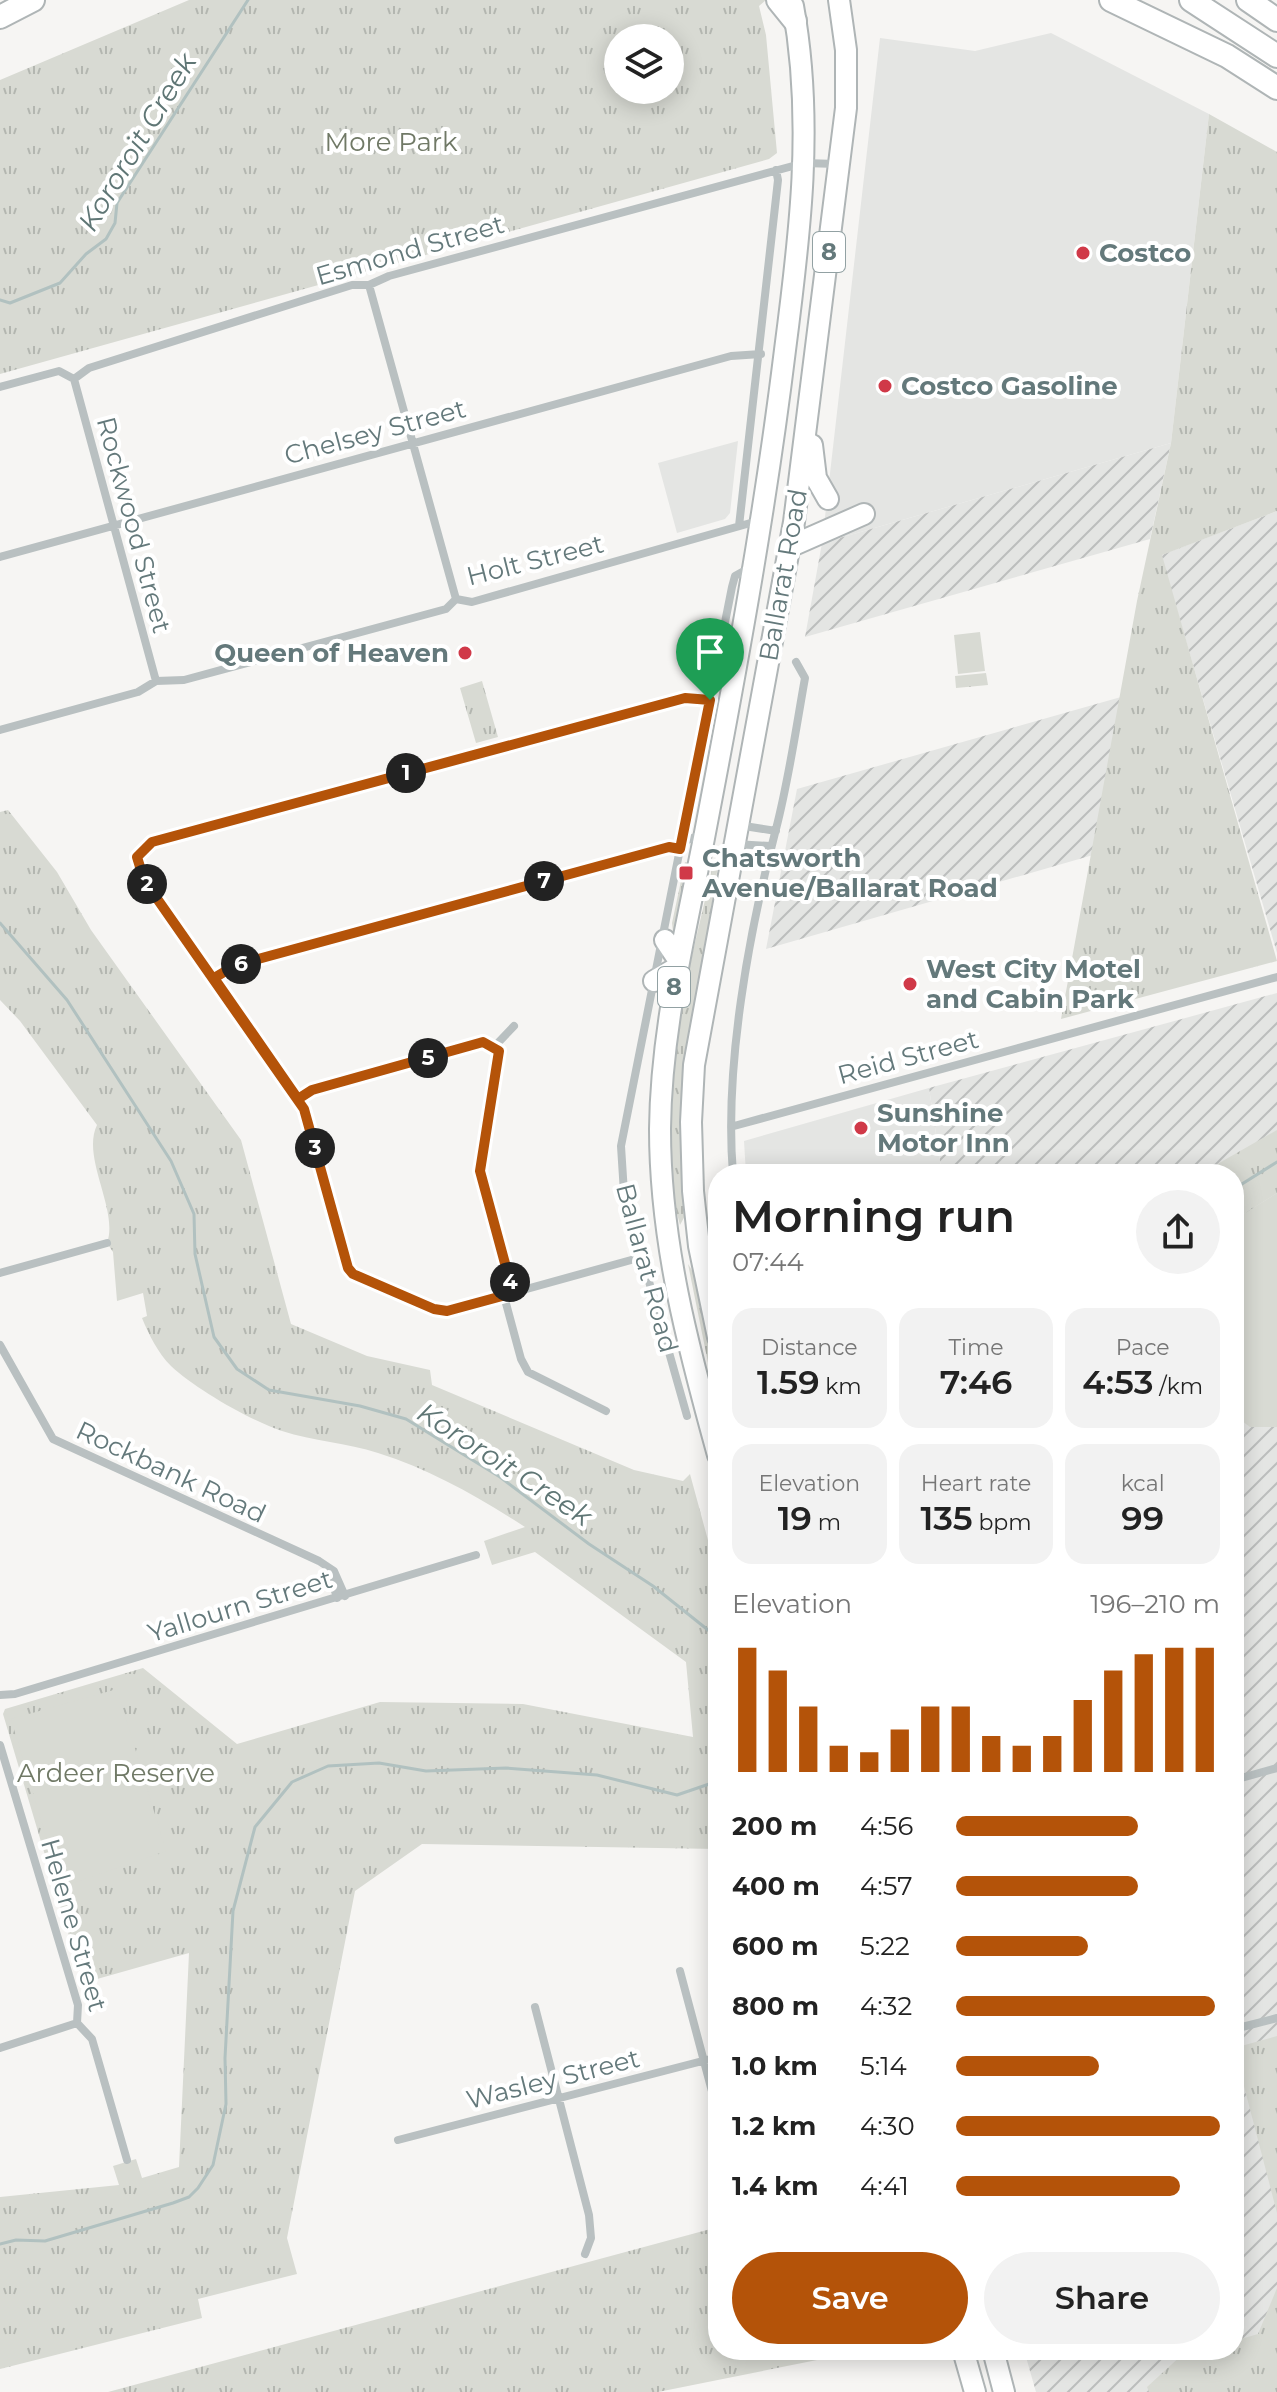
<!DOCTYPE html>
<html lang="en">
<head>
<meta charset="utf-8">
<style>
  :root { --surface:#fff; --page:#f2f2f2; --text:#222; --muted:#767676; --accent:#b45309 }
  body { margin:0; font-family:Montserrat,sans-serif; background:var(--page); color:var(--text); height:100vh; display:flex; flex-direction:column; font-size:30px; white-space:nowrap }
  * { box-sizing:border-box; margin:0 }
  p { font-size:26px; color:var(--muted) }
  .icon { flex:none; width:44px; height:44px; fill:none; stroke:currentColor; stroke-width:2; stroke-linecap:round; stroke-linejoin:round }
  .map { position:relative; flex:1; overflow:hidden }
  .sheet { position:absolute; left:708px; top:1164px; width:536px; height:1196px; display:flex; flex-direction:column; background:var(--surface); border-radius:32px; box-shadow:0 4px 20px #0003 }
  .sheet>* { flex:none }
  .buttons { position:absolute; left:604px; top:24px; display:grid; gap:16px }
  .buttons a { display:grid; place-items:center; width:80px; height:80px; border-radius:50%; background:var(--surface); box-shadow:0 4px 20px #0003; font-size:40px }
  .pin { position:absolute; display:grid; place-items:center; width:68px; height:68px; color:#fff; margin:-82px -34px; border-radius:50% 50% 50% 0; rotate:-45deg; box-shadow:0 0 8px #0007 }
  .pin .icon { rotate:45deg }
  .km { position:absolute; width:40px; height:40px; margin:-20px; border-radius:50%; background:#222; color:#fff; font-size:22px; line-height:40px; text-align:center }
  .round { display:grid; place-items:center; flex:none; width:84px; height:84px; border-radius:42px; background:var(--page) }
  .overview { display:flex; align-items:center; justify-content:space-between; height:136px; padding:0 24px }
  h1 { font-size:44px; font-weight:600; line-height:60px }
  .stats { display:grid; grid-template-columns:repeat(3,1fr); gap:12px; height:136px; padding:8px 24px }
  .stats div { display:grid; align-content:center; border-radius:20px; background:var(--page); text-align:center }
  .stats b { font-size:34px; font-weight:600 }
  .stats small { font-size:22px; font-weight:400 }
  .stats p { font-size:22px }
  .chart { height:224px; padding:16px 24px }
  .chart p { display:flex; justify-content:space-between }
  .chart svg { width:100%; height:144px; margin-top:8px; stroke:var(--accent); stroke-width:6 }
  .cta { display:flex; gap:16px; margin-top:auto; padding:16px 24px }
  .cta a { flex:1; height:92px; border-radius:48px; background:var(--accent); color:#fff; font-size:32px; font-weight:600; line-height:92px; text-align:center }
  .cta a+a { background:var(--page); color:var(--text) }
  ul { padding:0 24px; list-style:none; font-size:26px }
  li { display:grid; grid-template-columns:128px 96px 1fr; align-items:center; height:60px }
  li i { height:20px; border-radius:10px; background:var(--accent) }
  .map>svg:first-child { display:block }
  .built { fill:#e4e5e3 }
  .industrial { fill:url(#industrial-furrows) }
  .grass { fill:url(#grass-tufts); fill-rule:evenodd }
  .garden { fill:#d8dad3 }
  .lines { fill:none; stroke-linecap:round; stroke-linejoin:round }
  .stream { stroke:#b1c1c0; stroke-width:3 }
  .trunk-casing { stroke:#afb5b6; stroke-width:24 }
  .motorway-casing { stroke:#afb5b6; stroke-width:26 }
  .minor { stroke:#b9c0c1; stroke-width:8 }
  .trunk { stroke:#fff; stroke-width:20 }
  .motorway { stroke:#fff; stroke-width:22 }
  .route-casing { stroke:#fff; stroke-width:16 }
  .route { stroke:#b45309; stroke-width:10 }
  .poi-dot { fill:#d03948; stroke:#fff; stroke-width:3 }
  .labels { text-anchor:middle; stroke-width:8; stroke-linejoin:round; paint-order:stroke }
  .shield { fill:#fff; stroke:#92a1a3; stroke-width:2 }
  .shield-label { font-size:24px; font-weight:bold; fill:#64797b }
  .park-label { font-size:26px; fill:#707966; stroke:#fff }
  .street-label { font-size:26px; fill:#64797b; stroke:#fff }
  .poi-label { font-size:26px; font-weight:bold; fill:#64797b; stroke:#fff; text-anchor:start }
  .water-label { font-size:28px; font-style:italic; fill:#5f7675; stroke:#fff }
</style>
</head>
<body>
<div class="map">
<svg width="1277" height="2392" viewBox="0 0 1277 2392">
  <defs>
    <pattern id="industrial-furrows" width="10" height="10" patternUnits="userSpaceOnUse" patternTransform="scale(2)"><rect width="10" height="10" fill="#e4e5e3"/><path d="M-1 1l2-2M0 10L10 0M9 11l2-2" fill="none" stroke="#bcbebd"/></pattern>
    <pattern id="grass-tufts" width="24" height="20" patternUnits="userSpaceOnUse" patternTransform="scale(2)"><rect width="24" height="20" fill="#d8dad3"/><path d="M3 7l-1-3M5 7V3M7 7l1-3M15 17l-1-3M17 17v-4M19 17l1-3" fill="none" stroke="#b3b6b0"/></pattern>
  </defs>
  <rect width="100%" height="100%" fill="#f6f5f3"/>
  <path class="built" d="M1051,33L1209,114L1171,443L822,543L880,38L975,51Z
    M738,441L730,513L725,519L677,533L658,463Z
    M929,1088L942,1174H746L744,1141Z"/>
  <path class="industrial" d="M1171,443L1150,539L805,637L822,543Z
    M1277,511V953L1161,555Z
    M1121,697L1093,855L766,949L797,789Z
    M1277,993V2392H1036L1024,2350H1234V1174H942L929,1088Z"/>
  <path class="grass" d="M189,0H766L759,6L766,35L777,153L769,159L0,374V80ZM618,38H670V90H618Z
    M1209,114L1277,152V511L1162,555L1277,961L1061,1019L1137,601L1171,443Z
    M986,673L988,685L956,688L955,676Z
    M482,681L498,737L476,743L460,688Z
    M8,810L57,872L91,930L241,1140L291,1324L367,1356L430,1370L432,1385L634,1470L683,1481L690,1474L718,1577V1849L422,1844L355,1891L287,2238L297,2274L198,2299L202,2318L0,2369V2197L119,2185L113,2166L136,2159L142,2178L179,2167L189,1953L83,1983L3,1714L5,1709L143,1668L237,1744L380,1702L523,1704L693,1737L686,1662L535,1552L492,1565L484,1541L525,1527C478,1497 432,1470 378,1453C347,1443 313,1441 282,1431C251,1421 194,1388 171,1366C158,1353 149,1335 142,1318L147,1316L143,1293L117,1301L113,1252L107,1243C119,1210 81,1158 97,1125L20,1021L0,1000V812Z
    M721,847L688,1053L686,1214L680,1225C647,1106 689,976 714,860Z
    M685,862L689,863L676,932H673L672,923Z
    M1277,1130V1193L1234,1220V1174H1200Z
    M688,1264C708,1292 718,1375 718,1412Z
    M1277,2036V2213L1234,2048Z
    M718,2227V2350H867L658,2392H108Z
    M1277,2288V2392H1149L1147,2387L1184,2353L1234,2350V2341L1258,2334Z"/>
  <path class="garden" d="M980,632L985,671L958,674L954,635Z
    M1277,1193V1427H1250L1234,1415V1220Z
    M117,1689L166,1851L61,1887L11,1719Z"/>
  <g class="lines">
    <path class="stream" d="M0,300L10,303L60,283L86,254L106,239L115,223L117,203L248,0
      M0,923L67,1000L171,1161L194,1214L195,1254L214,1337L237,1369L269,1390L360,1406L406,1419L500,1477L589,1544L653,1586L718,1638
      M1234,1189L1277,1162
      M0,2244L16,2240L45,2241L173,2203L189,2197L198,2188L213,2165L226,2104L225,2058L233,1911L255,1827L292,1782L328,1766L379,1763L426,1771L506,1768L597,1775L677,1795L718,1781"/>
    <g class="trunk-casing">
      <path id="trunk" d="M812,445L816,478L828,499
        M789,547L864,514
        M665,940L679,961
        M654,981L678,967
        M718,1337L699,1246L693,1191L691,1122L694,1065L794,522L846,108V50L839,0
        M718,1455C688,1347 660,1242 660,1129C661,1030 685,934 704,838C735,676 765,514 785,350C800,235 814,121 793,6
        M963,2350L975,2392
        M993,2350L1004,2392"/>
    </g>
    <g class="motorway-casing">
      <path id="motorway" d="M778,0L795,21
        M1111,0L1227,56L1277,88
        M1191,0L1277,56
        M1248,0L1277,20
        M0,17L33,0"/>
    </g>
    <path class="minor" d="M369,285L456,599
      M74,379L156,681
      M0,387L59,371L74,379L89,368L352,285H369L389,276L804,163L837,164
      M739,526L778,180L776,170
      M0,557L731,356L761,354
      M0,730L138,692L156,681L184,680L446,609L456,599L472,602L761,520
      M738,825L776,831
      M735,844L770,846
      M214,978L236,965L669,847L703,834
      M495,1046L514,1026
      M298,1099L312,1090L483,1042L495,1046L501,1057L480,1171L513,1293
      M734,1126L1277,977
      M733,1174C724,1067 749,932 776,829C789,779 796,728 805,678L796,662
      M700,1246L718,1242
      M642,1257L447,1311L353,1274L348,1268L304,1109L144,880L137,857L152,842L685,698L710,700
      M0,1273L107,1243
      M504,1296L521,1359L528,1372L606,1411
      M0,1345L53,1439L319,1561L334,1571L345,1596
      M687,1416L624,1193L621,1146L732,587L735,576L753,566
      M330,1574L337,1598
      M0,1695L15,1694L476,1555
      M0,1745L78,2005L77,2023L92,2039L127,2160
      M1234,1780L1277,1768
      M680,1971L718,2114
      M535,2007L589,2215L591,2238L585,2254
      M1234,2029L1277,2018
      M0,2048L77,2023
      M398,2140L718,2057"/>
    <use href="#trunk" class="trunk"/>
    <use href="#motorway" class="motorway"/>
  </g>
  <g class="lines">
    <g class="route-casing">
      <path id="route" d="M710,700L685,698L152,842L137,857L144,880L304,1109L348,1268L353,1274L434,1309L447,1311L513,1293L480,1171L499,1051L483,1042L312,1090L298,1099L214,978L236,965L669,847L680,849L710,700"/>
    </g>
    <use href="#route" class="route"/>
  </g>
  <g class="poi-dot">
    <circle cx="1083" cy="253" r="8"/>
    <circle cx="885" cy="386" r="8"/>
    <circle cx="465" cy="653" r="8"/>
    <rect x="678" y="865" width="16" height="16" rx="4"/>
    <circle cx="910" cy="984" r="8"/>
    <circle cx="861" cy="1128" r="8"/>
  </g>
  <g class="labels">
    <g class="shield">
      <rect x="813" y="232" width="32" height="40" rx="6"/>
      <rect x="658" y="967" width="32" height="40" rx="6"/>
    </g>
    <g class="shield-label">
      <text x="829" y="260">8</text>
      <text x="674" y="995">8</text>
    </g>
    <g class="park-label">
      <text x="391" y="151">More Park</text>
      <text x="116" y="1782">Ardeer Reserve</text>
    </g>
    <g class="street-label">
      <text transform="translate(410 250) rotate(-16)" y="9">Esmond Street</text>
      <text transform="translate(375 432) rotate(-15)" y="9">Chelsey Street</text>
      <text transform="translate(134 525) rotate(75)" y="9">Rockwood Street</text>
      <text transform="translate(535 560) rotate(-14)" y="9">Holt Street</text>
      <text transform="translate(783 575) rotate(-80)" y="9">Ballarat Road</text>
      <text transform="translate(908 1057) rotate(-15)" y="9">Reid Street</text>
      <text transform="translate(647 1268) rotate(75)" y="9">Ballarat Road</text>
      <text transform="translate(171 1472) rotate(25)" y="9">Rockbank Road</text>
      <text transform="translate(240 1606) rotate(-17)" y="9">Yallourn Street</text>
      <text transform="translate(74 1925) rotate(74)" y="9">Helene Street</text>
      <text transform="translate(553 2079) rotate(-14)" y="9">Wasley Street</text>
    </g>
    <g class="poi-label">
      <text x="1099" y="262">Costco</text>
      <text x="901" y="395">Costco Gasoline</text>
      <text x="449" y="662" text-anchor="end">Queen of Heaven</text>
      <text x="702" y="867">Chatsworth<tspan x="702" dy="30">Avenue/Ballarat Road</tspan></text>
      <text x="926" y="978">West City Motel<tspan x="926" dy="30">and Cabin Park</tspan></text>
      <text x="877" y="1122">Sunshine<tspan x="877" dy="30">Motor Inn</tspan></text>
    </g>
    <g class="water-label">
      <text transform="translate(137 142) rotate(-59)" y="10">Kororoit Creek</text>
      <text transform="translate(505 1464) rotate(33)" y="10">Kororoit Creek</text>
    </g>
  </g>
</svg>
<div class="buttons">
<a><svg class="icon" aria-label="layers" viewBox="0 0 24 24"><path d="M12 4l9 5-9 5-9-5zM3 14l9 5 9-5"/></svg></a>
</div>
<div class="pin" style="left:710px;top:700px;background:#1e9e55"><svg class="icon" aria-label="arrive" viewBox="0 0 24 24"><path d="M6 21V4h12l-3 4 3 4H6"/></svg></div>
<b class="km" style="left:406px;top:773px">1</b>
<b class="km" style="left:147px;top:884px">2</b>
<b class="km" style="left:315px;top:1148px">3</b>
<b class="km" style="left:510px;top:1282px">4</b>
<b class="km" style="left:428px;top:1058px">5</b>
<b class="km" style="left:241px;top:964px">6</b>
<b class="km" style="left:544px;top:881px">7</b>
<section class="sheet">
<div class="overview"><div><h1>Morning run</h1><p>07:44</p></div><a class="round"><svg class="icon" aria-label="share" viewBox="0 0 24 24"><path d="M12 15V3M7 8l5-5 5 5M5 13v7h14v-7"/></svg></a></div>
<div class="stats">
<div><p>Distance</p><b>1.59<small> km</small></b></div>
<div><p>Time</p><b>7:46</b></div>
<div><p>Pace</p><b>4:53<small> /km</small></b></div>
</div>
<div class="stats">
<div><p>Elevation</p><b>19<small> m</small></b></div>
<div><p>Heart rate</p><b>135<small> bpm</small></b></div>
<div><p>kcal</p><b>99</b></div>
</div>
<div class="chart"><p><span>Elevation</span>196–210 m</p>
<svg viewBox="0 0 160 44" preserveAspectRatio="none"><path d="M5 44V6M15 44V13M25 44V24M35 44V36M45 44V38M55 44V31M65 44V24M75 44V24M85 44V33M95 44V36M105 44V33M115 44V22M125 44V13M135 44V8M145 44V6M155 44V6"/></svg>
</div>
<ul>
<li><b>200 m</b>4:56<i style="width:69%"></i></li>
<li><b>400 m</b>4:57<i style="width:69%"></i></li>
<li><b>600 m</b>5:22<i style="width:50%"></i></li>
<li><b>800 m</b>4:32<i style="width:98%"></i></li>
<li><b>1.0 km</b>5:14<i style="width:54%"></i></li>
<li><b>1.2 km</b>4:30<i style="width:100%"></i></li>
<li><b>1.4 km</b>4:41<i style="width:85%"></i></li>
</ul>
<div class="cta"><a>Save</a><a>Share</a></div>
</section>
</div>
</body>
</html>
